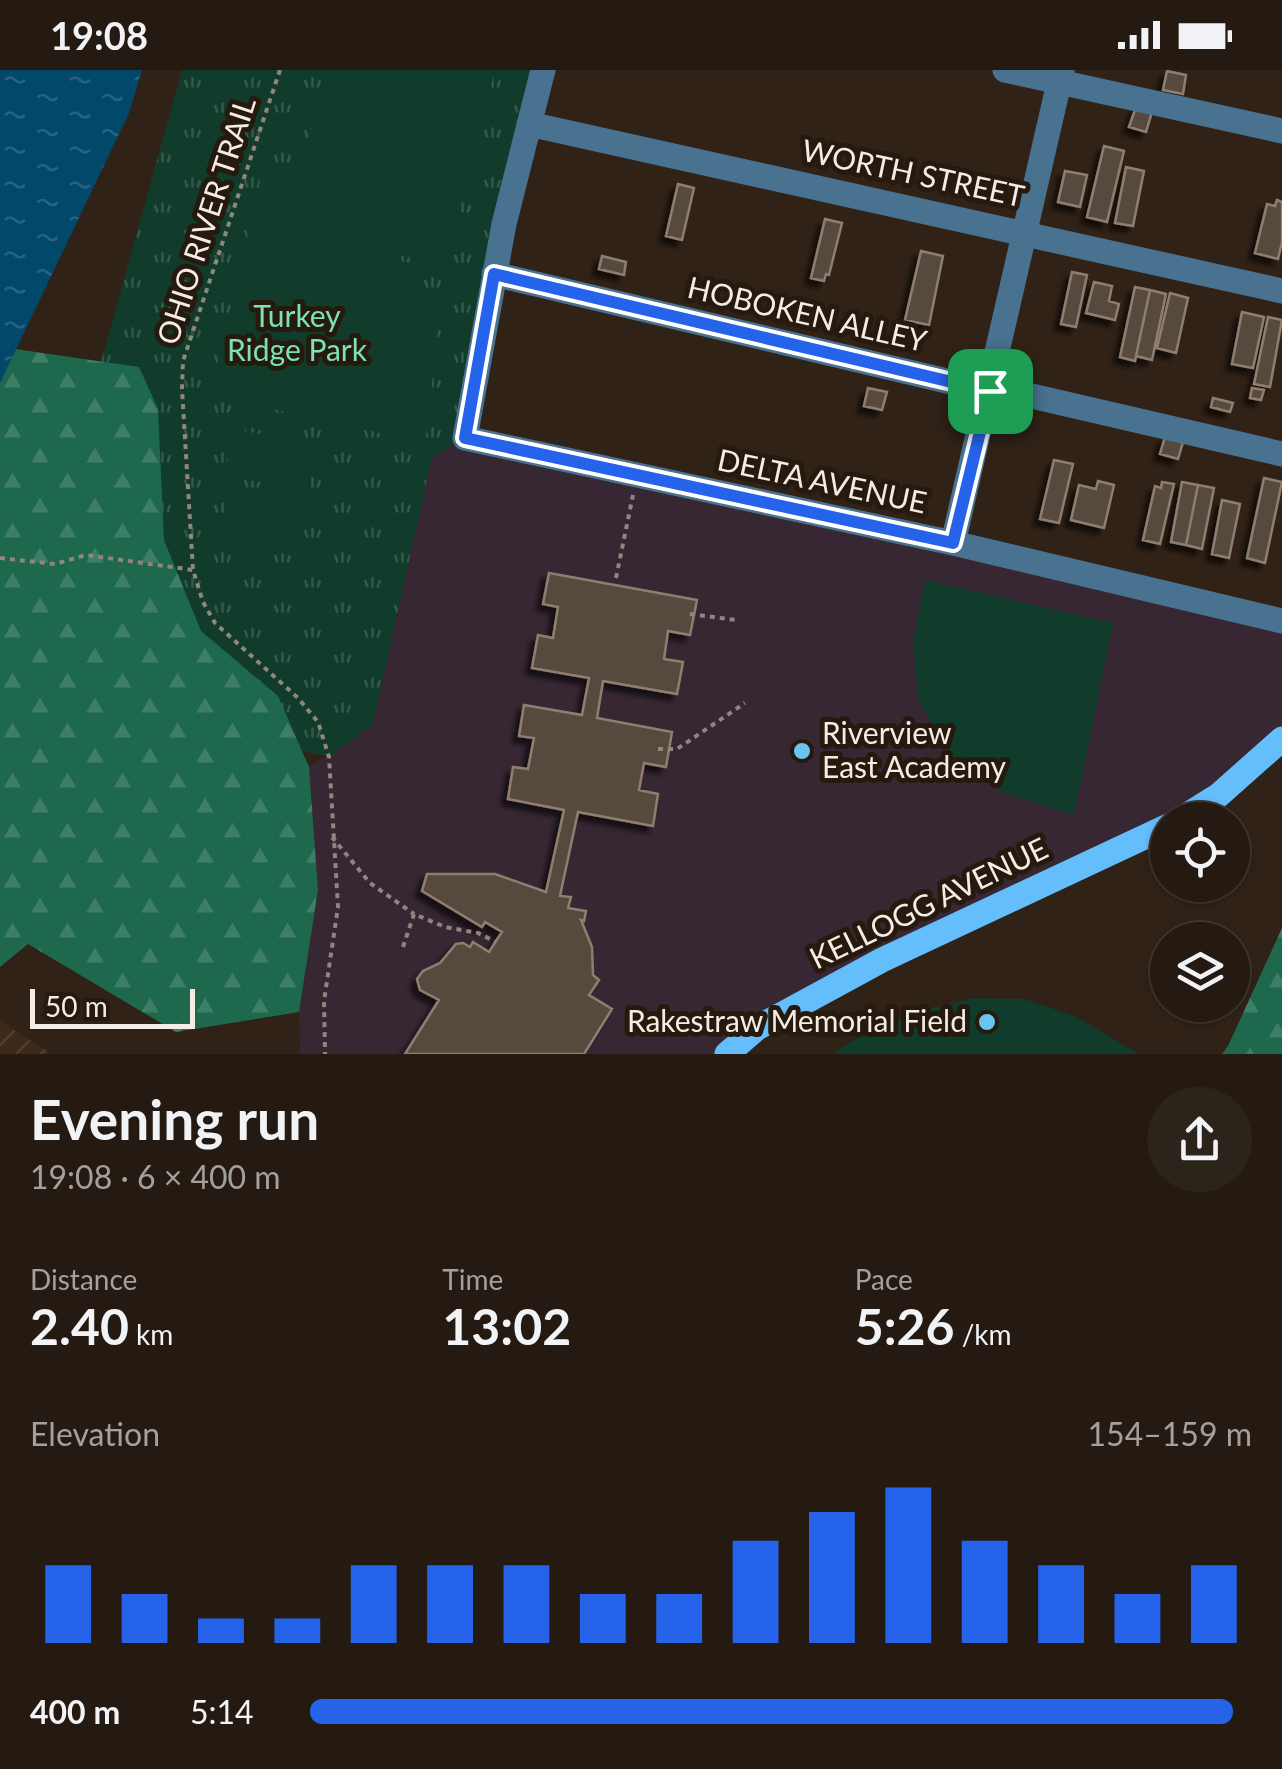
<!DOCTYPE html>
<html lang="en">
<head>
<meta charset="utf-8">
<style>
  :root { --surface:#241a11; --page:#2c231a; --text:#f1f3f6; --muted:#a3a19f; --line:#413831; --accent:#2563eb }
  body { margin:0; font-family:Lato,sans-serif; background:var(--page); color:var(--text); height:100vh; display:flex; flex-direction:column; font-size:38px; white-space:nowrap }
  * { box-sizing:border-box; margin:0 }
  p { font-size:32px; color:var(--muted) }
  .icon { flex:none; width:55px; height:55px; fill:none; stroke:currentColor; stroke-width:2; stroke-linecap:round; stroke-linejoin:round }
  .map { position:relative; height:984px; overflow:hidden }
  .drawer { display:flex; flex-direction:column; background:var(--surface); flex:1 }
  .drawer>* { flex:none }
  .controls { position:absolute; left:1150px; top:732px; display:grid; gap:20px }
  .controls a { display:grid; place-items:center; width:100px; height:100px; border-radius:50%; background:var(--surface); box-shadow:0 2px 8px #0004,0 0 0 2px var(--line); font-size:50px }
  .scale { position:absolute; left:30px; bottom:25px; width:165px; box-sizing:border-box; padding-left:10px; border:5px solid #f5ece5; border-top:0; font-size:28px; line-height:35px; white-space:nowrap; color:#f5ece5; -webkit-text-stroke:8px #26190e; paint-order:stroke }
  .pin { position:absolute; display:grid; place-items:center; width:85px; height:85px; color:#fff; margin:-42px; border-radius:20px; box-shadow:0 5px 15px #0006 }
  .round { display:grid; place-items:center; flex:none; width:105px; height:105px; border-radius:52px; background:var(--page) }
  .summary { display:flex; align-items:center; justify-content:space-between; height:170px; padding:0 30px }
  h1 { font-size:55px; font-weight:700; line-height:75px }
  .figures { display:grid; grid-template-columns:repeat(3,1fr); gap:15px; height:170px; padding:10px 30px }
  .figures div { display:grid; align-content:center }
  .figures b { font-size:50px; font-weight:700 }
  .figures small { font-size:28px; font-weight:400 }
  .figures p { font-size:28px }
  .chart { height:280px; padding:20px 30px }
  .chart p { display:flex; justify-content:space-between }
  .chart svg { width:100%; height:180px; margin-top:10px; stroke:var(--accent); stroke-width:6 }
  ul { padding:0 30px; list-style:none; font-size:32px }
  li { display:grid; grid-template-columns:160px 120px 1fr; align-items:center; height:75px }
  li i { height:25px; border-radius:12px; background:var(--accent) }
  .status { display:flex; justify-content:space-between; align-items:center; height:70px; padding:0 50px; background:var(--surface); direction:ltr }
  .status svg { height:28px; fill:currentColor }
  .map>svg:first-child { display:block }
  .industrial { fill:url(#industrial-furrows) }
  .education { fill:#362733 }
  .grass { fill:url(#grass-tufts) }
  .forest { fill:url(#forest-firs) }
  .pitch { fill:#113b2b }
  .water { fill:url(#water-ripples) }
  .building { fill:#57483c; stroke:#8f7e70; stroke-width:2.5; filter:url(#shadow) }
  .lines { fill:none; stroke-linecap:round; stroke-linejoin:round }
  .path { stroke:#91867d; stroke-width:4; stroke-dasharray:5 5; stroke-linecap:butt }
  .minor { stroke:#48728f; stroke-width:25 }
  .major { stroke:#63befb; stroke-width:25 }
  .route-casing { stroke:#fff; stroke-width:20 }
  .route { stroke:#2563eb; stroke-width:12 }
  .poi-dot { fill:#6ac3f1; stroke:#26190e; stroke-width:4 }
  .labels { text-anchor:middle; stroke-width:10; stroke-linejoin:round; paint-order:stroke }
  .street-label { font-size:30px; fill:#f5ece5; stroke:#26190e }
  .park-label { font-size:30px; fill:#7be1b6; stroke:#26190e }
  .poi-label { font-size:30px; fill:#f5ece5; stroke:#26190e; text-anchor:start }
</style>
</head>
<body>
<div class="status"><b>19:08</b><svg viewBox="0 0 49 12"><path d="M0 12V9h3v3zM5 12V6h3v6zM10 12V3h3v9zM15 12V0h3v12zM26 1h20v11H26zM47 4h2v5h-2z"/></svg></div>
<div class="map">
<svg width="1282" height="984" viewBox="0 0 1282 984">
  <defs>
    <pattern id="industrial-furrows" width="10" height="10" patternUnits="userSpaceOnUse" patternTransform="scale(2.5)"><rect width="10" height="10" fill="#3c2919"/><path d="M-1 1l2-2M0 10L10 0M9 11l2-2" fill="none" stroke="#4f3e2f"/></pattern>
    <pattern id="grass-tufts" width="24" height="20" patternUnits="userSpaceOnUse" patternTransform="scale(2.5)"><rect width="24" height="20" fill="#113b2b"/><path d="M3 7l-1-3M5 7V3M7 7l1-3M15 17l-1-3M17 17v-4M19 17l1-3" fill="none" stroke="#34584a"/></pattern>
    <pattern id="forest-firs" width="22" height="20" patternUnits="userSpaceOnUse" patternTransform="scale(2.5)"><rect width="22" height="20" fill="#1e684d"/><path d="M5 1l3.5 6h-7zM16 11l3.5 6h-7z" fill="#3f7e66"/></pattern>
    <pattern id="water-ripples" width="26" height="14" patternUnits="userSpaceOnUse" patternTransform="scale(2.5)"><rect width="26" height="14" fill="#01486b"/><path d="M2 4q2-2 4 0t4 0M15 11q2-2 4 0t4 0" fill="none" stroke="#276380"/></pattern>
    <filter id="shadow"><feDropShadow dx="-6" dy="6" stdDeviation="2.5" flood-color="#0009"/></filter>
  </defs>
  <rect width="100%" height="100%" fill="#302217"/>
  <path class="industrial" d="M0,951L52,984H0Z"/>
  <path class="education" d="M465,368L1282,551V669L1219,725L727,984H300L299,942L318,820L309,697L373,654L432,387Z"/>
  <path class="grass" d="M182,0H543L465,368L432,387L373,654L329,687L11,617Z"/>
  <path class="forest" d="M15,279L139,297L158,339L164,470L201,561L278,626L309,697L318,820L299,942L176,962L28,874L0,897V313Z
    M1282,858V984H1222L1228,976Z"/>
  <path class="pitch" d="M327,0H495L445,196L399,185L438,260L425,373L210,325L262,103L298,111Z
    M233,359L316,374L308,420L225,406Z
    M228,421L306,435L297,486L219,472Z
    M925,510L1113,553L1074,745L1004,723L948,682L919,631L913,574Z
    M974,928L1024,929L1077,947L1139,984H831C879,954 918,940 974,928Z"/>
  <path class="water" d="M0,0H142L129,43L0,313Z"/>
  <path class="building" d="M1167,1L1186,5L1183,24L1163,20Z
    M1136,37L1152,42L1146,62L1129,57Z
    M1104,76L1124,81L1107,152L1087,147Z
    M1126,97L1144,101L1133,156L1115,153Z
    M1065,101L1087,105L1080,137L1058,132Z
    M678,114L694,118L682,170L666,166Z
    M1277,130L1282,132V172L1278,189L1255,183L1267,134L1275,136Z
    M825,149L842,153L829,205L826,204L824,211L811,208Z
    M921,181L943,186L929,255L905,250Z
    M602,186L626,192L624,205L599,199Z
    M1072,202L1087,205L1076,257L1061,254Z
    M1094,212L1112,216L1109,231L1119,234L1115,250L1086,243Z
    M1135,217L1150,220L1135,291L1120,287Z
    M1150,220L1166,224L1152,290L1136,286Z
    M1170,223L1188,228L1176,283L1157,278Z
    M1242,242L1264,247L1253,298L1232,294Z
    M1268,247L1282,250L1270,317L1254,314Z
    M868,318L887,322L882,340L864,336Z
    M1252,318L1264,320L1261,330L1250,328Z
    M1213,328L1233,333L1230,342L1211,337Z
    M1165,367L1183,372L1178,389L1160,384Z
    M1054,390L1073,394L1059,453L1040,449Z
    M1264,408L1282,412L1265,493L1247,488Z
    M1098,411L1114,415L1104,458L1071,450L1079,415L1096,419Z
    M1162,412L1174,414L1160,474L1143,470L1155,416L1161,418Z
    M1182,412L1198,415L1186,475L1171,472Z
    M1198,415L1214,418L1202,479L1186,475Z
    M1222,430L1240,434L1229,488L1212,484Z
    M549,503L697,530L690,565L668,561L664,589L683,592L677,624L603,611L597,648L672,662L666,697L644,693L639,720L658,724L653,756L578,742L560,826L571,827L568,838L586,841L584,851L581,850L592,877L593,905L599,910L589,925L612,939L584,984H405L439,930L420,920L417,909L423,901L440,893L456,874L463,873L470,877L473,872L489,882L502,862L485,852L482,857L422,821L427,804H495L546,822L564,740L508,729L513,697L528,699L534,668L519,666L524,635L582,645L589,608L532,598L538,565L553,568L558,537L543,534Z"/>
  <g class="lines">
    <path class="path" d="M280,0L183,291L182,319L193,500L203,532L215,553L298,628L318,652L329,687L338,837L324,931L325,984
      M0,488L55,494L86,485L193,500
      M616,508L633,425
      M690,544L736,550
      M658,679H677L745,633
      M332,767L370,813L414,844
      M403,877L414,844L445,857L478,863L496,872"/>
    <path class="minor" d="M543,0L504,154L465,368L953,473L1282,551
      M1005,0L1282,61
      M529,54L1282,221
      M494,204L989,321H1010L1282,384
      M953,473L1062,0"/>
    <path class="major" d="M1179,750L1219,725L1282,669
      M727,984L757,958L882,890L1168,756"/>
  </g>
  <g class="lines">
    <g class="route-casing">
      <path id="route" d="M494,204L990,321L953,473L465,368Z"/>
    </g>
    <use href="#route" class="route"/>
  </g>
  <g class="poi-dot">
    <circle cx="802" cy="681" r="10"/>
    <circle cx="987" cy="952" r="10"/>
  </g>
  <g class="labels">
    <g class="street-label">
      <text transform="translate(913 104) rotate(12)" y="10">WORTH STREET</text>
      <text transform="translate(207 151) rotate(-72)" y="10">OHIO RIVER TRAIL</text>
      <text transform="translate(807 245) rotate(13)" y="10">HOBOKEN ALLEY</text>
      <text transform="translate(822 412) rotate(12)" y="10">DELTA AVENUE</text>
      <text transform="translate(929 834) rotate(-26)" y="10">KELLOGG AVENUE</text>
    </g>
    <g class="park-label">
      <text x="297" y="257">Turkey<tspan x="297" dy="34">Ridge Park</tspan></text>
    </g>
    <g class="poi-label">
      <text x="822" y="674">Riverview<tspan x="822" dy="34">East Academy</tspan></text>
      <text x="967" y="962" text-anchor="end">Rakestraw Memorial Field</text>
    </g>
  </g>
</svg>
<div class="controls">
<a><svg class="icon" aria-label="locate" viewBox="0 0 24 24"><circle cx="12" cy="12" r="6"/><path d="M12 2v4M12 18v4M2 12h4M18 12h4"/></svg></a>
<a><svg class="icon" aria-label="layers" viewBox="0 0 24 24"><path d="M12 4l9 5-9 5-9-5zM3 14l9 5 9-5"/></svg></a>
</div>
<div class="scale">50 m</div>
<div class="pin" style="left:990px;top:321px;background:#1e9e55"><svg class="icon" aria-label="arrive" viewBox="0 0 24 24"><path d="M6 21V4h12l-3 4 3 4H6"/></svg></div>
</div>
<section class="drawer">
<div class="summary"><div><h1>Evening run</h1><p>19:08 · 6 × 400 m</p></div><a class="round"><svg class="icon" aria-label="share" viewBox="0 0 24 24"><path d="M12 15V3M7 8l5-5 5 5M5 13v7h14v-7"/></svg></a></div>
<div class="figures">
<div><p>Distance</p><b>2.40<small> km</small></b></div>
<div><p>Time</p><b>13:02</b></div>
<div><p>Pace</p><b>5:26<small> /km</small></b></div>
</div>
<div class="chart"><p><span>Elevation</span>154–159 m</p>
<svg viewBox="0 0 160 44" preserveAspectRatio="none"><path d="M5 44V25M15 44V32M25 44V38M35 44V38M45 44V25M55 44V25M65 44V25M75 44V32M85 44V32M95 44V19M105 44V12M115 44V6M125 44V19M135 44V25M145 44V32M155 44V25"/></svg>
</div>
<ul>
<li><b>400 m</b>5:14<i style="width:98%"></i></li>
</ul>
</section>
</body>
</html>
